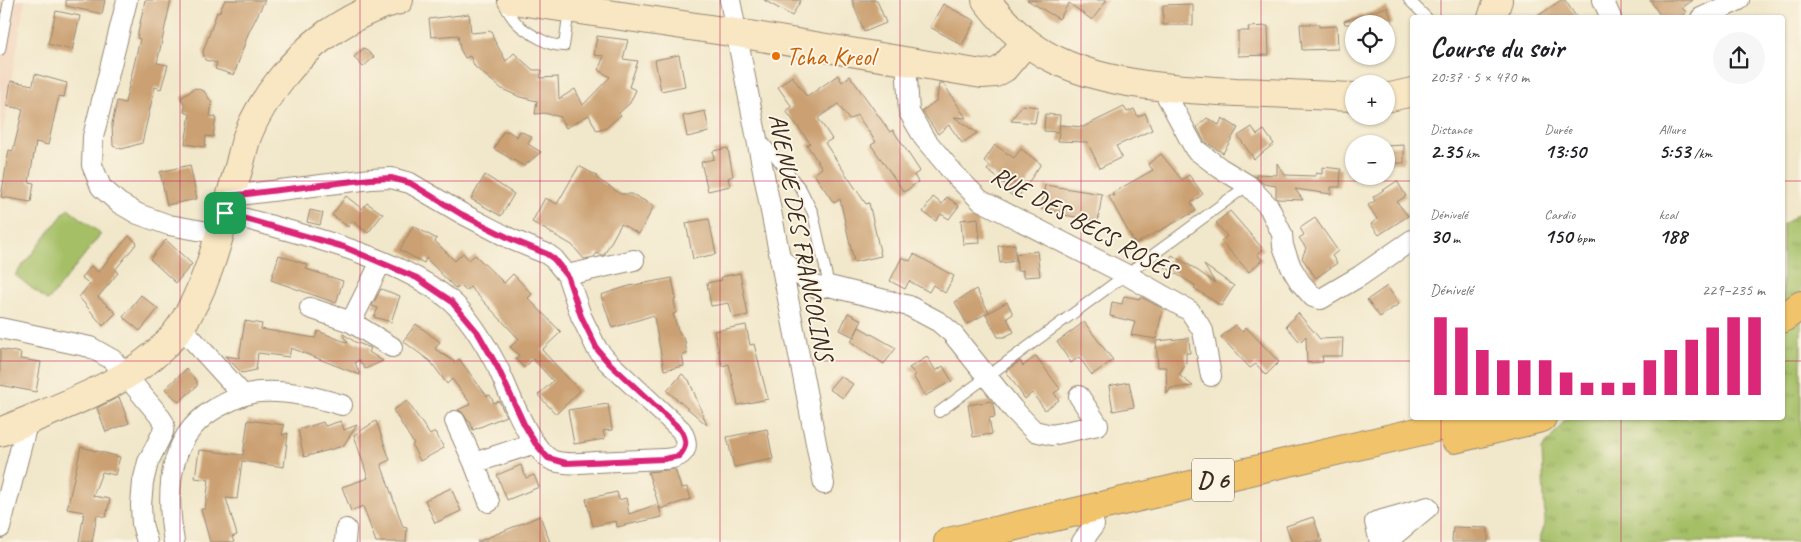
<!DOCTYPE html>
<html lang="fr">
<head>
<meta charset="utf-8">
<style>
  :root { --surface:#fff; --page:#f6f6f6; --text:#202124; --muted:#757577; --accent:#db2777 }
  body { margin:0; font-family:Caveat,sans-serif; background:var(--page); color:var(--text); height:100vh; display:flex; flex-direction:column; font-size:19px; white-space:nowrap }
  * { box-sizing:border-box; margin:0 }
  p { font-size:16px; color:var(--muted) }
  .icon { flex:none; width:28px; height:28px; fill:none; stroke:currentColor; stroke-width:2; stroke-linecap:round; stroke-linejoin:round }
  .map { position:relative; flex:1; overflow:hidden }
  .panel { position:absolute; left:1410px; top:15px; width:375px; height:405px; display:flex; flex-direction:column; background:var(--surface); border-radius:5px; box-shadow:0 1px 4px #0004 }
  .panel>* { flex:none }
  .fabs { position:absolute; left:1345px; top:15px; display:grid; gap:10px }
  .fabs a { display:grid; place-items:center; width:50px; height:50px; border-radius:50%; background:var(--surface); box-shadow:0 1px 4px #0004; font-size:25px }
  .pin { position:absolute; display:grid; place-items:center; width:42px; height:42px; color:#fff; margin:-21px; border-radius:10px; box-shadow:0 2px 8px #0006 }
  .round { display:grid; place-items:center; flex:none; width:52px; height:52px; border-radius:26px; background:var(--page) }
  .overview { display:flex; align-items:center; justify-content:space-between; height:85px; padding:0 20px }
  h1 { font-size:28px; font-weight:800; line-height:38px }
  .stats { display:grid; grid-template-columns:repeat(3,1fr); gap:8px; height:85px; padding:5px 20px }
  .stats div { display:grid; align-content:center }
  .stats b { font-size:21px; font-weight:800 }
  .stats small { font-size:14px; font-weight:400 }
  .stats p { font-size:14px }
  .chart { height:140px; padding:10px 20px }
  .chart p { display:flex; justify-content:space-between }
  .chart svg { width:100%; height:90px; margin-top:5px; stroke:var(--accent); stroke-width:6 }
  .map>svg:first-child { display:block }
  .built { fill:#f2d5bd }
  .grass { fill:url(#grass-tufts); stroke:#707442 }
  .green { fill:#a5bf66; stroke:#707442 }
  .building { fill:#cba072 }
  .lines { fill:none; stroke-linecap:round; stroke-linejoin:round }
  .lane-casing { stroke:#968874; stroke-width:12 }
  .street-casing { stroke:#968874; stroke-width:22 }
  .secondary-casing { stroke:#968874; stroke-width:30 }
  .primary-casing { stroke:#968874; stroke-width:30 }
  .lane { stroke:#fff; stroke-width:10 }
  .street { stroke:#fff; stroke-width:20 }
  .secondary { stroke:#f9e7c3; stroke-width:28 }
  .primary { stroke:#f1c36a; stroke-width:28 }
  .route-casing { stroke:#fff; stroke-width:10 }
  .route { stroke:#db2777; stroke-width:6 }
  .grid { fill:none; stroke:#c2185b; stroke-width:1; stroke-opacity:0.55 }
  .food-dot { fill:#e8710a; stroke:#fcf5e5; stroke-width:2 }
  .labels { text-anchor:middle; stroke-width:4; stroke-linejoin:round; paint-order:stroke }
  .shield { fill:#fcf5e5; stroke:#75675a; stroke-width:1 }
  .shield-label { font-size:24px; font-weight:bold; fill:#3b2a1e }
  .food-label { font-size:25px; fill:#c56008; stroke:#fcf5e5; text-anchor:start }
  .street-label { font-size:25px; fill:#3b2a1e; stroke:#fcf5e5 }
</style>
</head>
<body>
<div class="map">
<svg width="1801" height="542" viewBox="0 0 1801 542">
  <defs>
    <pattern id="grass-tufts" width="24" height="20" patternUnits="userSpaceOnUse" patternTransform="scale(1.25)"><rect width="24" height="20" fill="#a5bf66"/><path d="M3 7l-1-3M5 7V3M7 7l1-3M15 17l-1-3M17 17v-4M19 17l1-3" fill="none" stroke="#889b53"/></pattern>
  </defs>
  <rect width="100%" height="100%" fill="#fcf5e5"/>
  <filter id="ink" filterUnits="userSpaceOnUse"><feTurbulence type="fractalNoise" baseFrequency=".02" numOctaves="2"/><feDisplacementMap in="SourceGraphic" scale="10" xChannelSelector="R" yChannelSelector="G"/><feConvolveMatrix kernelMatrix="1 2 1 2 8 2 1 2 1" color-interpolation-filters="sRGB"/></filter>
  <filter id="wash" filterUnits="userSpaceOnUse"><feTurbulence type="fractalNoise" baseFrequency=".0096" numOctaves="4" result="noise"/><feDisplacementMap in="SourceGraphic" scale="20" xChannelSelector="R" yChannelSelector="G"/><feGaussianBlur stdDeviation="1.12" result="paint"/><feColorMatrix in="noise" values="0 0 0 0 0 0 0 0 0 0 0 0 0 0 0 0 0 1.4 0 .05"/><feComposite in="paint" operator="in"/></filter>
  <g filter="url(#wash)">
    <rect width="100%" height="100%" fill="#f1e7ca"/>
    <path class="built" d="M0,0H25L0,150Z"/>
    <path class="grass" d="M1801,212V542H1539L1545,524L1542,449L1567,418H1782L1783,224Z"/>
    <path class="green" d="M68,208L101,234L48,301L15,275Z"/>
    <g id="blocks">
      <path class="building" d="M66,0H105L102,14L66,6Z
        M145,0H171L157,63L168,65L161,89L155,87L142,143L122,149L113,146L112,124L117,101L125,103L140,39L137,38Z
        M225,0H265L248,34L234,75L215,69L217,63L205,60L203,52L217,12L219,13Z
        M764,0H801L792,16Z
        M852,0H877L886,23L864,32Z
        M1027,0H1107L1092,20L1069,3L1059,19Z
        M1561,0H1565L1577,18H1535Z
        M1650,0H1693L1682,8L1686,12L1679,18H1662Z
        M943,4L975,21L962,45L930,27Z
        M1193,4V25H1163V5Z
        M1387,7L1393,24H1345L1344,21Z
        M56,11L80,16L72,50L48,44Z
        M469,14L471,33L492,31L493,38L506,61L514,53L533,70H542L540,78L558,77L559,99L575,89L583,105L610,77L598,70L604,56L594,55L597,36L628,40L623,59L638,61L629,87L636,90L630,103L619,113L621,115L606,128L597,131L589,115L566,128L564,125L565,123H562L561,117L544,113L535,114L537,101L520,97L502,89L475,67L470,56L465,58L460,49L458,35L431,37L429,19Z
        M1300,24H1319V27L1337,26L1338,49L1302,50Z
        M1268,26L1269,55L1238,56V31H1249L1248,27Z
        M364,48L374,57L363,67L354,57Z
        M679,55L685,86L661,91L655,60Z
        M35,74L67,83L64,97L59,96L48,145L36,142L29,182L34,183L31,202L1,197L9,150L13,151L23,109L7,106L11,81L33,85Z
        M838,75L842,82L850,76L890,132L893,130L920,171L914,175L918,182L904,192L871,145L876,142L857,115L849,120L838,104L818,118L832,139L825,143L866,204L869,203L881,256L854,262L840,199L834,203L814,174L822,168L807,145L810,143L786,111L792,107L778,87L792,76L807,97Z
        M939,83H943L966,118L954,117L977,133L962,143L949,125L938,134L922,111L937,100Z
        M195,88L204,91L212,103L210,116L216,117L213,137L206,136L205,147L185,144L190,114L184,112L185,106L181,98Z
        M1022,105L1038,107L1035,123L1011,121Z
        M1124,107L1127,112L1134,109L1138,117L1145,113L1152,130L1116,146L1122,157L1100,168L1087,142L1058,141L1060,125L1083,127Z
        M705,111L709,132L687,137L683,116Z
        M1045,114L1060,115L1059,132L1044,131Z
        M1207,118L1219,125L1222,118L1238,128L1223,153L1204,141L1197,127Z
        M1252,127L1257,135L1264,130L1274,144L1254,159L1238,136Z
        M508,131L517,137L520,131L532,137L528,144L541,152L524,166L494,149L503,132Z
        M995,145L1014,158L1021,149L1041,164L1017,199L1003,189L1006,184L987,170L990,166L984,161Z
        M1404,145V163H1386V146Z
        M728,148L733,176L728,178L730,186L708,191L701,162L714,159L713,151Z
        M1161,154L1182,180L1189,175L1203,194L1191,203L1196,211L1135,244L1108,195L1114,196L1112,193L1153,170L1148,164Z
        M1277,163L1285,175L1315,176L1316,173L1322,174V167L1341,169L1340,187H1331V194L1295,189L1303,200L1277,199L1276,197V186L1264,184L1256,177L1257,174L1277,175Z
        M190,165L197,199L167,205L160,172Z
        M579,166L597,176L596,178L621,194H632L654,206L639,234L621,224L604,255H601L597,253L594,257L584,259L572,245L532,222L545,198L557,204Z
        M485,175L514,194L501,216L471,199Z
        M1397,181L1406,196L1397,202L1408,216L1379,235L1371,224L1377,219L1368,205L1375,201L1373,197Z
        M1045,185L1102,194L1098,221L1064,215L1065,213L1041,209Z
        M346,196L362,209L367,203L383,214L368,233L352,221L348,227L332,215Z
        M933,197L942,204L947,197L959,206L949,219L941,214L936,221L923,212Z
        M310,210L323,213L320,225L307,222Z
        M1230,211L1263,249L1257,254L1262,260L1249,272L1221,241L1227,236L1216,223Z
        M978,218L980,243L963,244L961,220Z
        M1315,218L1338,251L1332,256L1337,263L1316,278L1302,258L1306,248L1299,238L1304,235L1300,228Z
        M709,219L716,254L693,259L686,223Z
        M413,226L437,239L435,241L455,261L463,253L469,260L475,255L504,283L513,274L532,294L528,298L561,332L542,350L580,391L556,414L538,395L553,381L533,359L524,368L516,359L519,355L510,347L519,339L470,287L466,291L460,285L456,289L426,258L424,263L400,250Z
        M129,236L137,243L115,270L118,273L98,297L116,313L103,326L79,297L90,284L82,278L91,266L98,272Z
        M166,240L192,264L176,283L150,259Z
        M1015,244V254L1037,251L1040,276L1023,277V270L1017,271L1016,256V261L1000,263L998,246Z
        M914,254L954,276L945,293L933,285L929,292L909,281L905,289L890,281L902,257L910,261Z
        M279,255L308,265L306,269L343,281L336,303L271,280Z
        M1172,255L1194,268L1215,283L1204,265L1234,286L1221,306L1194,288L1196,286L1165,267Z
        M740,273L748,315L733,318L729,303L711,306L707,283L722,280L721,277Z
        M672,278L676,299L674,300L676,313L673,314L678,330L685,341L687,354L682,355L684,366L664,370L654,317L651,316L612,328L601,295L629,286Z
        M1387,286L1399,304L1380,317L1367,300Z
        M381,289L400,296L391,322L374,317L378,308L372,306Z
        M976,289L989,312L967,324L955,302Z
        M141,295L158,309L140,331L123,317Z
        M1124,296L1140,299L1141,297L1163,309L1156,339L1131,335L1135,322L1110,316L1112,302L1122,304Z
        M1007,302L1013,314L1007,318L1014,332L1004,337H998L986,314Z
        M848,313L862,320L854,337L840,330Z
        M1298,313L1320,339L1343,338L1342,356H1322L1323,362L1307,363L1306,336L1300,342L1286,326Z
        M245,321L262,324L261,329L315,338L318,331L348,343L342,333L355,342L371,348L369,352L383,361L365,369L359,360L355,362L360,375L291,348L289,357L258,353L256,370L242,373L225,356L239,358Z
        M1084,322L1113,360L1092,375L1079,357L1071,363L1057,342Z
        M416,324L440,342L435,349L455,362L459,359L487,396L490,395L494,403L499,401L506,416L473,430L470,421H468L462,412L458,410L471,404L452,379L447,384L431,362L403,341Z
        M746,325L750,345L754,344L768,399L738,405L729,364L722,366L714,331Z
        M1235,325L1242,332L1246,327L1279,362L1266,375L1256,364L1250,368L1221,337Z
        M859,327L896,348L884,364L851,342Z
        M1189,338L1190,353H1186V364L1179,375L1193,386L1171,388L1167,394L1166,367H1158L1156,341Z
        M0,349L21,353L20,359L41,362L36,392L0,385Z
        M1036,356L1060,389L1054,393L1059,400L1045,410L1032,393L1025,399L1006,371L1020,361L1023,366Z
        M927,357L936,371L943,366L952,381L925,396L913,376L916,374L909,368Z
        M186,369L197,381V386L179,402L165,389Z
        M682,374L689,380L707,425L667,391Z
        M840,376L853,384L843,398L829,389Z
        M1129,382L1134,407L1113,411L1109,386Z
        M119,397L129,423L106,432L97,408Z
        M407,401L430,435L435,432L444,448L420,461L412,445L414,444L393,410Z
        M991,401L993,403L995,417L989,418L992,434L973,437L968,405Z
        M608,404L612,430L603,431L605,439L574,444L568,410Z
        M248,420L284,425L282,435L288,433L284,467L242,461L237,499L226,498L237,535L232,537L234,542H210L201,509H205L209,480L195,478L199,450L243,455Z
        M341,421L344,430L357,425L343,446L304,457L298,430L323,422L325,426Z
        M376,421L390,460L381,464L403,527L407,528L406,542H376L363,506L351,511L342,487L368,478L354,435Z
        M767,429L773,459L734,467L727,437Z
        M81,447L120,457L115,475L102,472L93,496L110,499L106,517L97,515L92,542H79L84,512L67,509Z
        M521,465L526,478L534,475L539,487L507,500L497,475Z
        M675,469L681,488L687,487L691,499L660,509L648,472Z
        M451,488L461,511L435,523L425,500Z
        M617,492L619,500L626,498L629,514L658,504L662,517L617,527L616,521L593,526L586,499Z
        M540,516L550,542H477Z
        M1313,517L1322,542H1292L1286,526Z
        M1453,527L1488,528V542H1452Z"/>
    </g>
  </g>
  <g filter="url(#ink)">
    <use href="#blocks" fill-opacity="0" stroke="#968874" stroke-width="1"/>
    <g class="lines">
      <g class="lane-casing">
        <path id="lane" d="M1409,0L1427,18
          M503,1C512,22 521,29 542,40C550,44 555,46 564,46L569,9
          M0,50L9,0
          M762,140L801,189L813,213L829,286
          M939,412L1248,185"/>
      </g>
      <g class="street-casing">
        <path id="street" d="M127,0L93,137L92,165L101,187L119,203L138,214L169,225L220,234
          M730,0L824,484
          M1603,0L1611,18
          M1701,18L1739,0
          M906,61L909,112L924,138L955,175L980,200L1127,275L1190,311L1203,331L1211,376
          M1162,87L1195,149L1220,168L1248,185L1269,207L1282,234L1283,246L1291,267L1300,282L1313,297L1321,299L1360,276L1412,240
          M225,213C295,233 394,254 450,300C469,316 487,347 498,368C509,391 530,452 554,461C567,465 582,463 595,462C618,461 641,460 664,459C683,458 692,449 681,430L608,362L597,349L581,316L567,275L554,259L547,254L513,240L461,213L410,183L391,178L371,179L230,196
          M780,259L817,288L829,286L909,306L939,322L952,333L1013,409L1034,431L1052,435L1098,425L1079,396
          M381,262L351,322L392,347
          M567,275L634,260
          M310,308L351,322
          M181,327L243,395
          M0,328L90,347L113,360L158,414L164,423L163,432L148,462L143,482L141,505L142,524L147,542
          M455,421L474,463
          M489,502L474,463L535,443
          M0,528L28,420
          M174,542C165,487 168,430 224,404C236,398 246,393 260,392C288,390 316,397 342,405
          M345,542L346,529
          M1082,542L1094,525
          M1380,542L1375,522L1428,507L1386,542"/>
      </g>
      <g class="secondary-casing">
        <path id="secondary" d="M512,0L737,33L982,74L995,73L1004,68L1026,42
          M986,0C1005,25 1029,48 1058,61C1111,86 1178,89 1236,92C1275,93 1315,95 1354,97
          M1492,18L1498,0
          M1386,98L1412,92
          M0,432C58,407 144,381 181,326C211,281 223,219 239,167C242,156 244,144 248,134C263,97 295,57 327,34C349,19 372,6 399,0"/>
      </g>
      <g class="primary-casing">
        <path id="primary" d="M1782,319L1801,305
          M1455,439L1542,418
          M948,542L1477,418"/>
      </g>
      <use href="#lane" class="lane"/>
      <use href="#street" class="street"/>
      <use href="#secondary" class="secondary"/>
      <use href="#primary" class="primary"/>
    </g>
  </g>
  <g class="lines" filter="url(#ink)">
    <g class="route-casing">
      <path id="route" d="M391,178L410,183L461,214L513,240L547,254L554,259L567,275L581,316L597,349L608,362L681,430C687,440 687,447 679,456L664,459L566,463L548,458L535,443L524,424L498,368L478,333L451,301L417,278L344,247L225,213L230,196L371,179Z"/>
    </g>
    <use href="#route" class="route"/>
  </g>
  <path class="grid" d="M180,0V542M360,0V542M540,0V542M720,0V542M900,0V542M1081,0V542M1261,0V542M1441,0V18M1621,0V18M0,181H1412M1782,181H1801M0,361H1412M1782,361H1801M1441,418V542M1621,418V542"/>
  <circle class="food-dot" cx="776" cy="56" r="5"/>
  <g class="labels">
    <rect class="shield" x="1192" y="458.5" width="42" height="43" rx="4"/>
    <g class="shield-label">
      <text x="1213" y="488">D 6</text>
    </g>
    <g class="food-label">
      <text x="786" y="65">Tcha Kreol</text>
    </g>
    <g class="street-label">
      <text transform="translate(1084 222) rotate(29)" y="9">RUE DES BECS ROSES</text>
      <text transform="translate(802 237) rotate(79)" y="9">AVENUE DES FRANCOLINS</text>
    </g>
  </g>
</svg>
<div class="fabs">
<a><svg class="icon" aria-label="locate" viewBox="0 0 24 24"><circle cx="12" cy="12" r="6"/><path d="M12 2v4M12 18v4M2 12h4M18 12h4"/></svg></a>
<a>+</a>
<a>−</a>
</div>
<div class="pin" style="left:225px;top:213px;background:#1e9e55"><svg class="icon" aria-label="arrive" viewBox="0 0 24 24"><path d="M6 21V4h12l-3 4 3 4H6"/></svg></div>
<section class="panel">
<div class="overview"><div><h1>Course du soir</h1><p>20:37 · 5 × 470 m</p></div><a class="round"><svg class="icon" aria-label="share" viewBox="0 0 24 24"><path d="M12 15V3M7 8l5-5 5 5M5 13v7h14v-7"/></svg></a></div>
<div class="stats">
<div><p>Distance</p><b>2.35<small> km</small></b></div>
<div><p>Durée</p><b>13:50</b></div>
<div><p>Allure</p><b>5:53<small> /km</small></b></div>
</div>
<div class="stats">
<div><p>Dénivelé</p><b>30<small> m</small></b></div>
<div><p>Cardio</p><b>150<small> bpm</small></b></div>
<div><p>kcal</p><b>188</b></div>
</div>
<div class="chart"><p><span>Dénivelé</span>229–235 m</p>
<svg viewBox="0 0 160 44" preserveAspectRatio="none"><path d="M5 44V6M15 44V11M25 44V22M35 44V27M45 44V27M55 44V27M65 44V33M75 44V38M85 44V38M95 44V38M105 44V27M115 44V22M125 44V17M135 44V11M145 44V6M155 44V6"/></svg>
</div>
</section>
</div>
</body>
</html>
